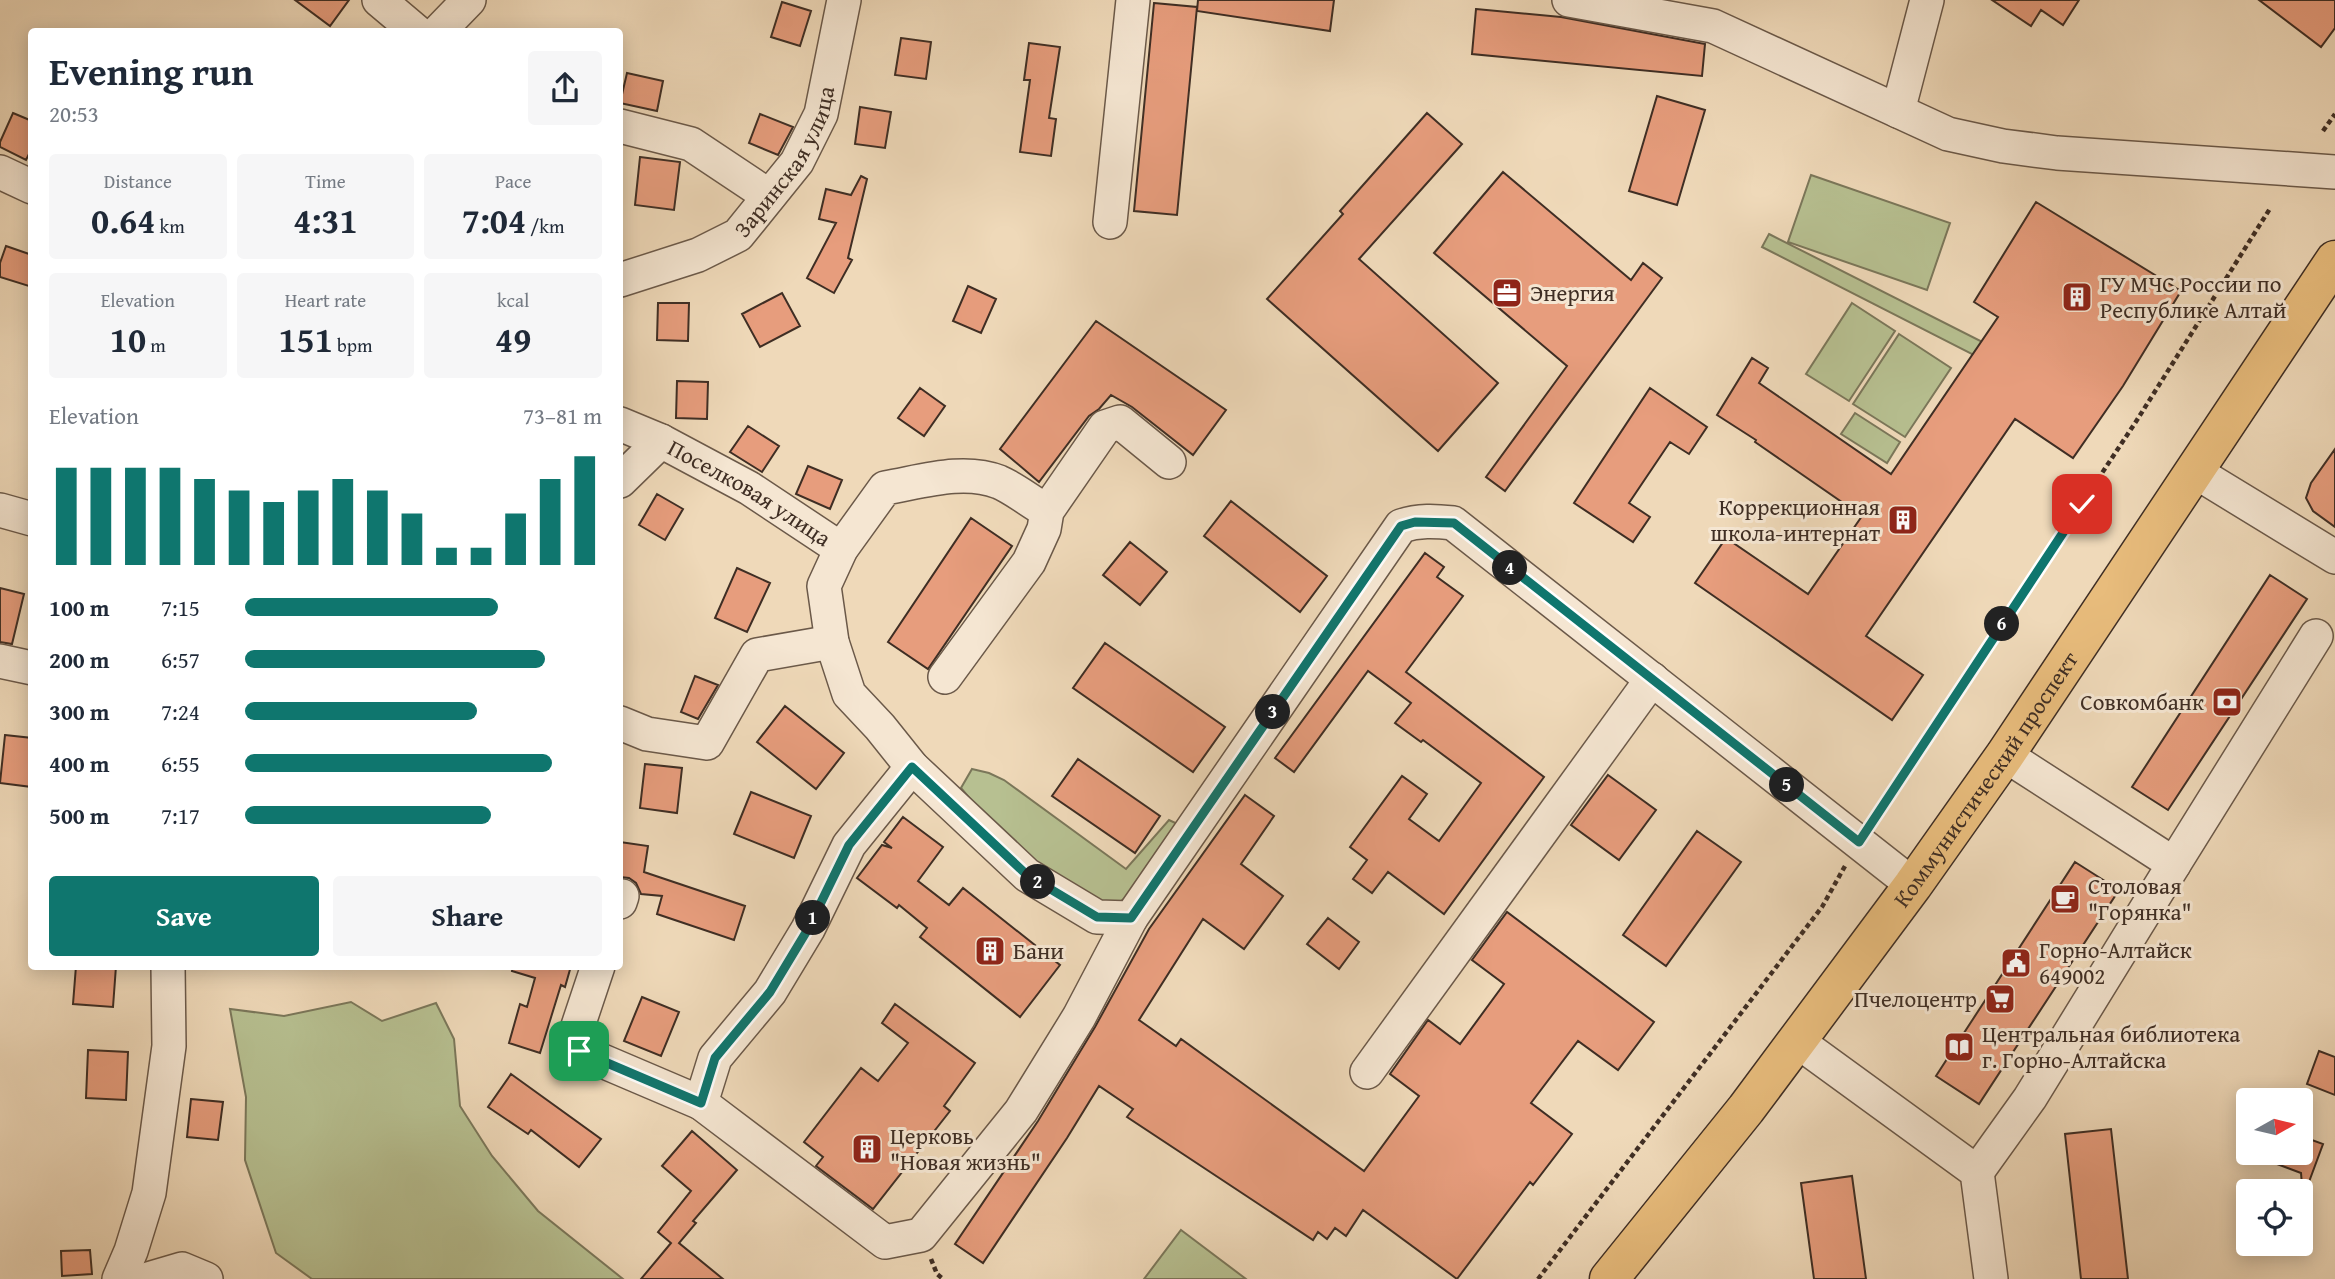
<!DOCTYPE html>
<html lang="en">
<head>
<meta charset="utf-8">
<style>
  :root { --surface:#fff; --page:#f6f6f7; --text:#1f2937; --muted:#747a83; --accent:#0f766e }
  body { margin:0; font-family:"Gentium Book Plus",serif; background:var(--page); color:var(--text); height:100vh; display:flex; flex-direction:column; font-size:26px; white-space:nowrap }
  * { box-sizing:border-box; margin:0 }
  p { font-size:23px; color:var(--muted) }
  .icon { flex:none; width:38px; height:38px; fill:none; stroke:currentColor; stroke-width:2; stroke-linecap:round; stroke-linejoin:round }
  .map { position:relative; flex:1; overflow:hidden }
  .side { position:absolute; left:28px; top:28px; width:595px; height:942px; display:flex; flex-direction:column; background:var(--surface); border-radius:7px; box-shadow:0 4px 18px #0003 }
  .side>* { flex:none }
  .needle { width:46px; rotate:82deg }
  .tools { position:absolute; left:2236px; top:1088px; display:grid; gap:14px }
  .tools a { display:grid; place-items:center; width:77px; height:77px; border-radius:7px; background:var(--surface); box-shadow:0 4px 18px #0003; font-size:35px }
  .pin { position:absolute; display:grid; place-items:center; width:60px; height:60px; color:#fff; margin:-30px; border-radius:14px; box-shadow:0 4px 10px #0006 }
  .km { position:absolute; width:35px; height:35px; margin:-18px; border-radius:50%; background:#222; color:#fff; font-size:19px; line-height:35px; text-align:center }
  .round { display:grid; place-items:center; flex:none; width:74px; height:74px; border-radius:7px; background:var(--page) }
  .overview { display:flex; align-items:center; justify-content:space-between; height:119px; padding:0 21px }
  h1 { font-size:38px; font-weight:700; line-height:52px }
  .stats { display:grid; grid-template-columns:repeat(3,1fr); gap:10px; height:119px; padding:7px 21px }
  .stats div { display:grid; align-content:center; border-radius:7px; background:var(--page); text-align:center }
  .stats b { font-size:35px; font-weight:700 }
  .stats small { font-size:19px; font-weight:400 }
  .stats p { font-size:19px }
  .chart { height:196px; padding:14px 21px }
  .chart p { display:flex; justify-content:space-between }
  .chart svg { width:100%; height:126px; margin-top:7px; stroke:var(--accent); stroke-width:6 }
  .primary-button { display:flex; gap:14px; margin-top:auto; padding:14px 21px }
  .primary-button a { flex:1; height:80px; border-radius:7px; background:var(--accent); color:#fff; font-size:28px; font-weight:700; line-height:80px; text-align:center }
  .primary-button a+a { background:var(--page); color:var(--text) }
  ul { padding:0 21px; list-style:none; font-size:23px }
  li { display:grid; grid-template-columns:112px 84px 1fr; align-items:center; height:52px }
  li i { height:18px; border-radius:9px; background:var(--accent) }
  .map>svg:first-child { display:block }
  .green { fill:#b7c091; stroke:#7b775a; stroke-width:2 }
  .building { fill:#e79d7d; stroke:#3f2e24; stroke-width:2 }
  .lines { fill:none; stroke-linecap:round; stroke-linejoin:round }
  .minor-casing { stroke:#6b5949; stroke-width:36 }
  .major-casing { stroke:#3f2e24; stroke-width:41 }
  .path { stroke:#3f2e24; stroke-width:4.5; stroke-dasharray:5 3.5; stroke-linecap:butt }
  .minor { stroke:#f5e6d2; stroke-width:33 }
  .major { stroke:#e8bc7c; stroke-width:38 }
  .route-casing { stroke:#fff; stroke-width:14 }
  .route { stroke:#0f766e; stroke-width:9 }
  .labels { text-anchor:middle; stroke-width:6; stroke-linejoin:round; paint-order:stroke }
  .street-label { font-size:23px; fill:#3f2e24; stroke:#f5e6d2 }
  .poi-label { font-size:23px; fill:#3f2e24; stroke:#f5e6d2; text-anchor:start }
</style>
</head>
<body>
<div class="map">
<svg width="2335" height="1279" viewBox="0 0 2335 1279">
  <rect width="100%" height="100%" fill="#efd9b9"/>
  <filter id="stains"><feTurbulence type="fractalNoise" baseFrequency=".00286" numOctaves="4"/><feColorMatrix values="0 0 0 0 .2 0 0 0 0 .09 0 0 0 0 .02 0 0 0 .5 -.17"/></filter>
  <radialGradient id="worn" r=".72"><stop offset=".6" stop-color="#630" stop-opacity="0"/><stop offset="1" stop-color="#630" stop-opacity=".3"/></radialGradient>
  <path class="green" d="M1811,175L1950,223L1927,290L1788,242Z
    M1769,234L2016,359L2009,373L1762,247Z
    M1852,303L1895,331L1849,401L1806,374Z
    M1899,334L1951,368L1905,437L1853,404Z
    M1855,413L1900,442L1887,463L1841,434Z
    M972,769L989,773L1004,780L1126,869L1169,820L1184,827L1150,880L1114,906L1061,883L1002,837L961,788Z
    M351,1002L382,1021L436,1003L454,1039L460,1106L492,1156L538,1211L623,1279H312L276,1253L245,1160L246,1097L230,1009L284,1016Z
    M1181,1230L1246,1279H1144Z"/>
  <path class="building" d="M295,0H349L330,26Z
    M1198,0H1334L1330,31L1197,11Z
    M1992,0H2079L2063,25L2041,10L2031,26Z
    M2259,0H2335V28L2321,47Z
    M782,2L811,11L800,46L771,37Z
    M1154,3L1197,7L1177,215L1134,211Z
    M1476,9L1561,17L1705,44L1702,76L1472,54Z
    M901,38L931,42L926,79L895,75Z
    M1029,43L1060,47L1049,118L1056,119L1051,156L1020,152L1030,80H1024Z
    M627,73L663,81L657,111L620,103Z
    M1657,96L1705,110L1677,205L1629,191Z
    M860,107L891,112L885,148L855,144Z
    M13,113L32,121V148L26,160L0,147V142Z
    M1427,113L1462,144L1359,259L1498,383L1438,451L1267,299L1343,214L1340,211Z
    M760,114L793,127L778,155L749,143Z
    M640,157L680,162L674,210L635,205Z
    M1503,172L1631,280L1643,263L1662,278L1505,491L1486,477L1567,366L1434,253Z
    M861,176L867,179L848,258L852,260L834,293L807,278L836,223L819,219L826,189L851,195Z
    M2036,202L2181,291L2123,386L2073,458L2015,419L1866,636L1923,675L1892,720L1695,583L1726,538L1808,594L1862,516L1755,442L1756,440L1717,415L1752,358L1768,368L1759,383L1891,474L1998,317L1974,302Z
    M6,246L32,255V287L0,277V263Z
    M968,286L996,299L981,333L953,321Z
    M782,293L800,326L760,347L742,314Z
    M658,303H689L688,341L657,340Z
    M1096,321L1226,410L1193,455L1132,407L1111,395L1099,409L1089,416L1039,482L1000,449Z
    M677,381L708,382L707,419L676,418Z
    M920,388L945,406L924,436L898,418Z
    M1650,388L1707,427L1689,454L1670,442L1629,503L1650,517L1633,542L1574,503Z
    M748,426L779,446L762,472L730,452Z
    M2335,449V527L2313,511L2306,498L2311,483Z
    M808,466L842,480L830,509L796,494Z
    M657,494L683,509L665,540L639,525Z
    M1231,501L1327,576L1300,612L1204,536Z
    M971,518L1012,546L928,669L888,642Z
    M1130,542L1167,572L1140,605L1103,575Z
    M1425,553L1444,567L1437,577L1463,596L1406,672L1544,777L1444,914L1388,872L1372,893L1353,879L1367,860L1350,847L1402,776L1427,794L1409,819L1439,841L1481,783L1423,740L1421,742L1395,723L1411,703L1368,671L1294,772L1275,758Z
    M737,568L770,583L747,632L715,618Z
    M2270,575L2307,599L2168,810L2132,787Z
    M0,588L24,594L12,644L0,642Z
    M1105,643L1225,727L1193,772L1073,688Z
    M695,676L718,685L698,719L681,712Z
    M785,706L844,753L816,789L757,742Z
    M5,735L32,738V787L0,783Z
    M1078,759L1160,816L1135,853L1052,796Z
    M645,764L682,768L677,813L640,808Z
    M1608,775L1656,810L1619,860L1571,825Z
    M751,792L811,816L794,858L734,834Z
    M1245,795L1274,816L1241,864L1283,896L1244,949L1203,919L1139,1020L1176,1046L1181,1039L1364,1171L1419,1096L1390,1074L1428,1020L1460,1044L1504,984L1472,960L1507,912L1654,1022L1618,1070L1578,1041L1531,1103L1572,1134L1533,1185L1530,1182L1457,1279L1363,1210L1346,1236L1335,1228L1327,1239L1318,1232L1313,1240L1127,1117L1133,1109L1099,1086L1067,1138L983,1263L955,1244L1038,1121L1095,1027L1149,929Z
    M903,817L943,847L918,881L949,905L963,888L1060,965L1020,1017L920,937L927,928L899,905L897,908L857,878L882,845L892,848L884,842Z
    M1697,831L1741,862L1666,966L1623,935Z
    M620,842L648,846L644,872L745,906L734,940L657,914L662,896L641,894L636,883L629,878L620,877Z
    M2075,862L2119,890L1979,1104L1936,1076Z
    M1328,918L1359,942L1339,969L1307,944Z
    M76,966H116L113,1007L73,1004Z
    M513,966H571L565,987L561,985L540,1053L509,1043L520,1004L527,1007L535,978L512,971Z
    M642,997L679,1012L661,1056L624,1041Z
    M895,1004L975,1063L944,1106L950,1111L873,1209L816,1166L823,1157L804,1142L861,1068L878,1081L908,1043L882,1023Z
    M88,1050L128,1052L126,1100L86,1098Z
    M2319,1051L2335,1057V1095L2307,1084Z
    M511,1074L601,1139L579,1167L531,1130L528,1134L488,1107Z
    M191,1099L223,1102L218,1140L187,1137Z
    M2111,1129L2128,1279H2081L2065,1134Z
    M692,1131L737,1170L693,1221L696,1223L679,1243L723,1279H641L671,1243L658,1232L691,1191L662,1166Z
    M2301,1136L2323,1144L2303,1198L2301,1173L2253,1155L2301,1153Z
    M1852,1176L1866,1279H1814L1801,1183Z
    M90,1250L92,1274L62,1276L61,1251Z"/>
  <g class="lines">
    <g class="minor-casing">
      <g id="minor">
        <path d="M379,0L417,32"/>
        <path d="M1569,0L1713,26L1948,134L2003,146L2057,153L2335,172"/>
        <path d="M438,32L469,0"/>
        <path d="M1898,111L1927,0"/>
        <path d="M620,126L691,144L769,196"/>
        <path d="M0,172L32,187"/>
        <path d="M1110,222L1133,0"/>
        <path id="s1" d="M620,280L698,255L738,235L797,162L821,114L844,0"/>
        <path id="s2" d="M620,424L661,441L749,488L841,549"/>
        <path d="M2194,471L2335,557"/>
        <path d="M620,481L661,441"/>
        <path d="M0,510L32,519"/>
        <path d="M1047,511C1031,502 1015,489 999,482C963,468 921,482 885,488L841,549L824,586L832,642L849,694L880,727L912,767L1027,875L1097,917L1131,918L1401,526C1419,520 1435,521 1453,523L1913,885"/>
        <path d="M0,661L32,668"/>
        <path d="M945,677L1029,562L1044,529L1047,511L1105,427L1120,422L1169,462"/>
        <path d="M620,723L647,734L707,743L757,655L832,642"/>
        <path d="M912,767L849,845L808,929L770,992L715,1058L701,1103L885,1242L921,1235L1021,1111L1079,1017L1131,918"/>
        <path d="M2174,864L2316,636"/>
        <path d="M620,902L622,896"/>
        <path d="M598,966L575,1035L579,1051L701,1103"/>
        <path d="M1797,1041L1977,1172L1991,1279"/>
        <path d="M1367,1072L1652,679"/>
        <path d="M1977,1172L2030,1098L2174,864L2005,755"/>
        <path d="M119,1279L131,1251L149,1193L169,1046L168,966"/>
        <path d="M148,1279L182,1269L206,1279"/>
      </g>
    </g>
    <g class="major-casing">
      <g id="major">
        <path id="s3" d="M1609,1279L1746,1109L1913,885L2005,755L2335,260"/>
      </g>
    </g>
    <path class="path" d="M2323,131L2335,114
      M1873,820L2137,420L2271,207
      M931,1259L937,1274L943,1279
      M1538,1279L1822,907L1845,866"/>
    <use href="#minor" class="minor"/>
    <use href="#major" class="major"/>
  </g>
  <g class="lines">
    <g class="route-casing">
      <path id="route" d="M579,1051L701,1103L715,1058L770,992L808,929L849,845L912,767L1027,875L1097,917L1131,918L1401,526L1415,522L1454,523L1859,842L2082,504"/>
    </g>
    <use href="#route" class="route"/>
  </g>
  <defs>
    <g id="office-square" transform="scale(1.575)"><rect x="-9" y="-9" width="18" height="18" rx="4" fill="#8f2418" stroke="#f5e6d2"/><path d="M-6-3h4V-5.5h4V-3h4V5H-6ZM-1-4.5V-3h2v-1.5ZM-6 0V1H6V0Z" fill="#fff"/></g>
    <g id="building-square" transform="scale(1.575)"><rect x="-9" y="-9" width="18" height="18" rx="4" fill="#8f2418" stroke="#f5e6d2"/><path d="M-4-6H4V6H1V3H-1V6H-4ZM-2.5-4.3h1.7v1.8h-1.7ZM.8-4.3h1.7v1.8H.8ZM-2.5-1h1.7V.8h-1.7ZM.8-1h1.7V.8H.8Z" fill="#fff"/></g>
    <g id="bank-square" transform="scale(1.575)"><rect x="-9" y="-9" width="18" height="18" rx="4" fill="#8f2418" stroke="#f5e6d2"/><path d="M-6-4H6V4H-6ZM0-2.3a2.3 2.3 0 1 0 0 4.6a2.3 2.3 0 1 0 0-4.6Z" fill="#fff"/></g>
    <g id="cafe-square" transform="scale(1.575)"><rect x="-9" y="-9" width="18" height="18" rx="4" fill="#8f2418" stroke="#f5e6d2"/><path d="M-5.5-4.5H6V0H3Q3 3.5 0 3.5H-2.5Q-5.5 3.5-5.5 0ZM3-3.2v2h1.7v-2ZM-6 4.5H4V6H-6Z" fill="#fff"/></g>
    <g id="civic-square" transform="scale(1.575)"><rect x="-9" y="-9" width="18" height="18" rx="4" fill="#8f2418" stroke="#f5e6d2"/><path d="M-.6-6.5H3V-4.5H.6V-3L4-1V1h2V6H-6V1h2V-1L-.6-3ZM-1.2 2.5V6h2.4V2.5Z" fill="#fff"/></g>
    <g id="supermarket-square" transform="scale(1.575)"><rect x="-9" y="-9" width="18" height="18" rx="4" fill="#8f2418" stroke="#f5e6d2"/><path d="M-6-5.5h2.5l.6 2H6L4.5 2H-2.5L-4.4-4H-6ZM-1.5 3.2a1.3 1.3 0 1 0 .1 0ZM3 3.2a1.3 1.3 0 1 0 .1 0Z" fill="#fff"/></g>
    <g id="library-square" transform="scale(1.575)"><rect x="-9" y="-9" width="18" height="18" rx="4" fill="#8f2418" stroke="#f5e6d2"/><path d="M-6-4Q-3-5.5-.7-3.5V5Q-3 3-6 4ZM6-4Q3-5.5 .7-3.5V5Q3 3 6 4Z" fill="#fff"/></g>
  </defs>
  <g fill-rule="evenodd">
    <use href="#office-square" x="1507" y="293"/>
    <use href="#building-square" x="2077" y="297"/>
    <use href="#building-square" x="1903" y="520"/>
    <use href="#bank-square" x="2227" y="702"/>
    <use href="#cafe-square" x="2065" y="899"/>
    <use href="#building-square" x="990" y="951"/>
    <use href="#civic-square" x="2016" y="963"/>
    <use href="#supermarket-square" x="2000" y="999"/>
    <use href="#library-square" x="1959" y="1047"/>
    <use href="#building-square" x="867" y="1149"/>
  </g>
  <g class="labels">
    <g class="street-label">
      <text dy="8" stroke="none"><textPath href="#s1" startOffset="215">Заринская улица</textPath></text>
      <text dy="8" stroke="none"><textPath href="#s2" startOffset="147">Поселковая улица</textPath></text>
      <text dy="8" stroke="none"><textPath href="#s3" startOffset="626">Коммунистический проспект</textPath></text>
    </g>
    <g class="poi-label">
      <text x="2100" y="292">ГУ МЧС России по<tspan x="2100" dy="26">Республике Алтай</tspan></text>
      <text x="1530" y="301">Энергия</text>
      <text x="1880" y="515" text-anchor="end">Коррекционная<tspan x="1880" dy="26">школа-интернат</tspan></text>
      <text x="2204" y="710" text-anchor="end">Совкомбанк</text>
      <text x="2088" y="894">Столовая<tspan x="2088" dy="26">"Горянка"</tspan></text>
      <text x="2039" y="958">Горно-Алтайск<tspan x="2039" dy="26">649002</tspan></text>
      <text x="1013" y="959">Бани</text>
      <text x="1977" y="1007" text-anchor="end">Пчелоцентр</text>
      <text x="1982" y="1042">Центральная библиотека<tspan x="1982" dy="26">г. Горно-Алтайска</tspan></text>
      <text x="890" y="1144">Церковь<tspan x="890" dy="26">"Новая жизнь"</tspan></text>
    </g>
  </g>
  <rect width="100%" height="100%" filter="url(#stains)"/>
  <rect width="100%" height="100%" fill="url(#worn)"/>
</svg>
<div class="tools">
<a><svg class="needle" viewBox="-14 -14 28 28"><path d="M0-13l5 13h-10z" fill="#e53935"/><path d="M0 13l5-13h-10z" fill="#747a83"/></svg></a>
<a><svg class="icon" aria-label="locate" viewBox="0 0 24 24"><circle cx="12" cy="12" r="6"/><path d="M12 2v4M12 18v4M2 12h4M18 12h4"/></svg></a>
</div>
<div class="pin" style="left:579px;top:1051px;background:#1e9e55"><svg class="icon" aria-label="arrive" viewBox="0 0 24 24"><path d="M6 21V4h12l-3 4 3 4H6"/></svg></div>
<div class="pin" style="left:2082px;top:504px;background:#d93025"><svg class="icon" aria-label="check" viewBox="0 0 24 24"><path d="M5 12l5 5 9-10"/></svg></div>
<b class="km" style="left:813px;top:918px">1</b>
<b class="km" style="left:1038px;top:882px">2</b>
<b class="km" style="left:1273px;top:712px">3</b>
<b class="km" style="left:1510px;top:568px">4</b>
<b class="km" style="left:1787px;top:785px">5</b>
<b class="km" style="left:2002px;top:624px">6</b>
<section class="side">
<div class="overview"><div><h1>Evening run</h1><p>20:53</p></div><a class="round"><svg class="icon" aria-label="share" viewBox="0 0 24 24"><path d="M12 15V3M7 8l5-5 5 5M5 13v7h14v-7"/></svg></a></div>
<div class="stats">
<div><p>Distance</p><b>0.64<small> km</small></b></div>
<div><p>Time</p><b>4:31</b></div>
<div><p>Pace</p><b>7:04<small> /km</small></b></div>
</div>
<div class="stats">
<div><p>Elevation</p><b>10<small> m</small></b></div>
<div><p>Heart rate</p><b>151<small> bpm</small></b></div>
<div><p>kcal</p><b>49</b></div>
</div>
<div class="chart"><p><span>Elevation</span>73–81 m</p>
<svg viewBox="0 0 160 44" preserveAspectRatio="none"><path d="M5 44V10M15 44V10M25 44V10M35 44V10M45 44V14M55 44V18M65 44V22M75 44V18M85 44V14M95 44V18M105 44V26M115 44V38M125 44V38M135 44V26M145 44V14M155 44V6"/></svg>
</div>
<ul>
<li><b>100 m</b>7:15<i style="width:71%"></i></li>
<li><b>200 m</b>6:57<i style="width:84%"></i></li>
<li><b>300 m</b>7:24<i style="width:65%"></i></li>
<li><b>400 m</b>6:55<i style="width:86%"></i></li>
<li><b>500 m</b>7:17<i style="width:69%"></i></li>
</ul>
<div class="primary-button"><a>Save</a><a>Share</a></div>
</section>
</div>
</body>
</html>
